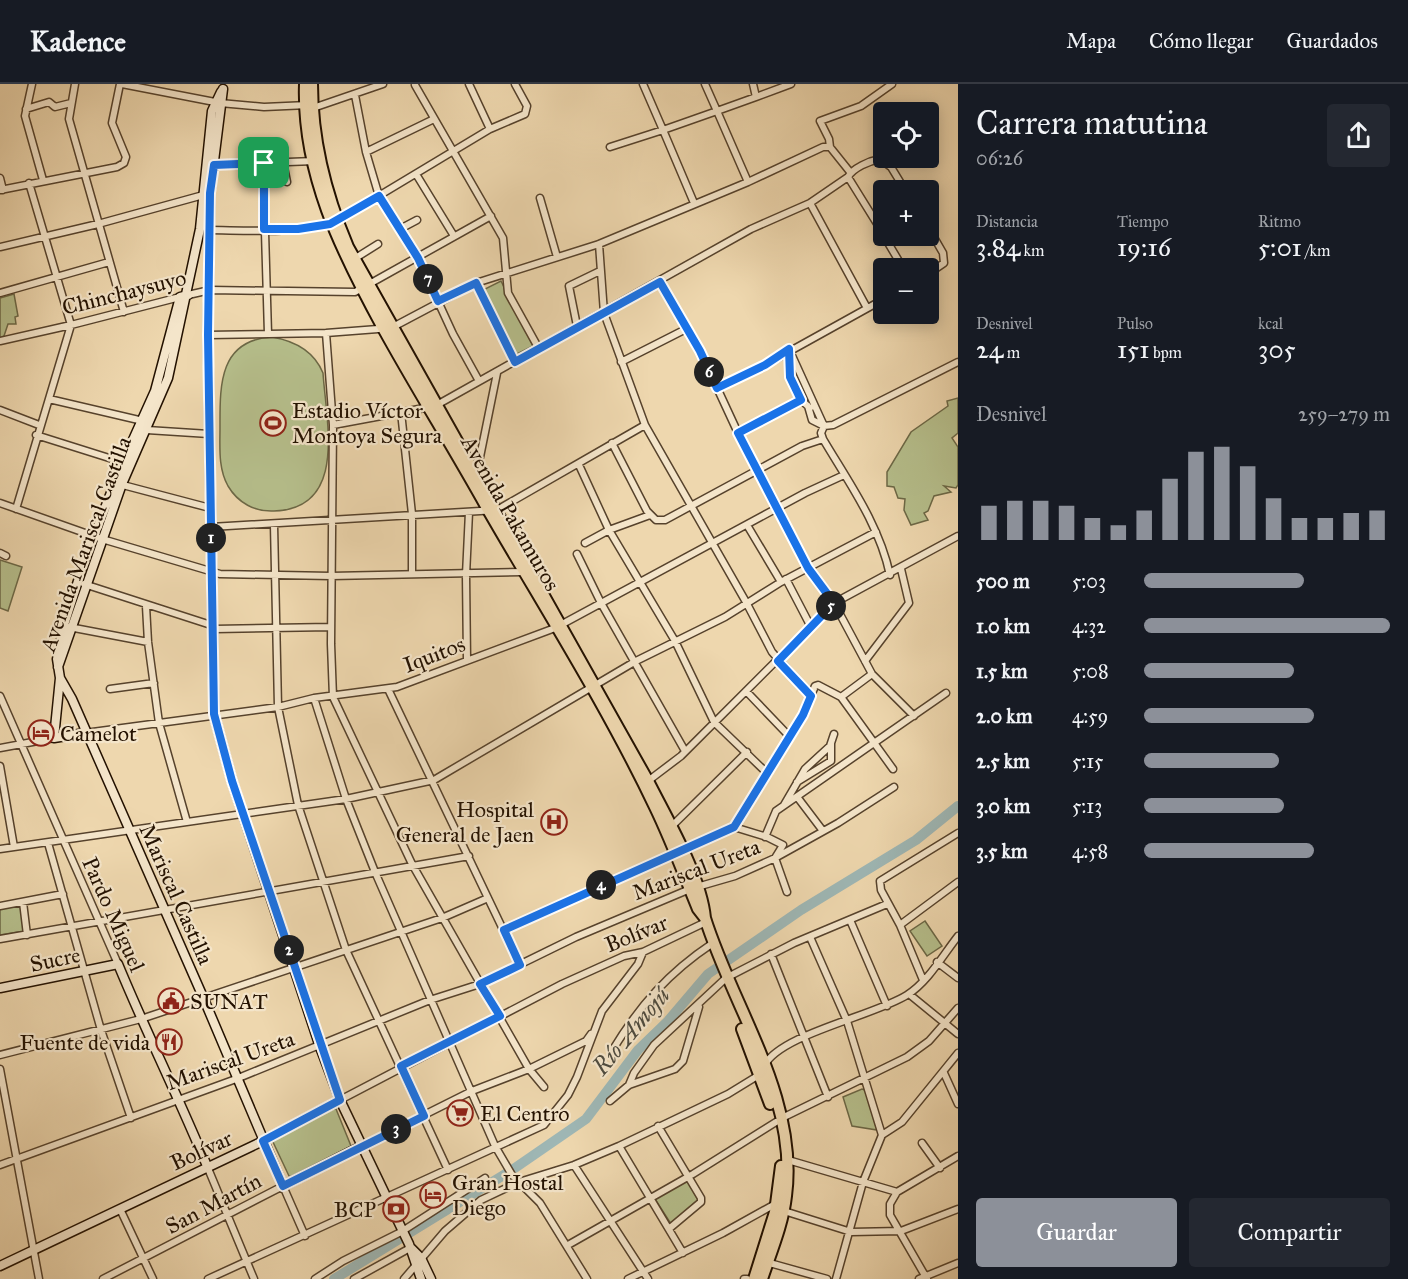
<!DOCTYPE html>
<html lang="es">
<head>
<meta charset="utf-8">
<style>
  :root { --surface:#171b24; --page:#242831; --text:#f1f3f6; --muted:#9ea1a6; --line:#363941; --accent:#8c9099 }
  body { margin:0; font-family:"IM FELL Great Primer",serif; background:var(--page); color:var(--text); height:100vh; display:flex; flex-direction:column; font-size:22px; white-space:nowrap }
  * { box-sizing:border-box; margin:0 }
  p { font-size:20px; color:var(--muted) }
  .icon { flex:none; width:33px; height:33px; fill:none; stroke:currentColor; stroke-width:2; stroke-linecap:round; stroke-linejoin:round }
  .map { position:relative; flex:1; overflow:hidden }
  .side { display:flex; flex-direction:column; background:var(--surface); width:450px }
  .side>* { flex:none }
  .controls { position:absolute; left:873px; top:18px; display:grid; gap:12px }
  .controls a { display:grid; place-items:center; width:66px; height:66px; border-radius:6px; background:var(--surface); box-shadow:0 3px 15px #0003; font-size:30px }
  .pin { position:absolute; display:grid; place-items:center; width:51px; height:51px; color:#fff; margin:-26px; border-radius:12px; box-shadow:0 3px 9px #0006 }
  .km { position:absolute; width:30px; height:30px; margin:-15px; border-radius:50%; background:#222; color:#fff; font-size:16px; line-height:30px; text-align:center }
  .round { display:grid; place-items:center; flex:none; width:63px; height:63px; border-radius:6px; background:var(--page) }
  .overview { display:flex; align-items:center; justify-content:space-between; height:102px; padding:0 18px }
  h1 { font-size:33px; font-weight:600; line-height:45px }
  .metrics { display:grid; grid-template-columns:repeat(3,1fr); gap:9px; height:102px; padding:6px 18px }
  .metrics div { display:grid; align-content:center }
  .metrics b { font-size:26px; font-weight:600 }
  .metrics small { font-size:16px; font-weight:400 }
  .metrics p { font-size:16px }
  .chart { height:168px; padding:12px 18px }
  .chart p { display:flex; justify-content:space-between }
  .chart svg { width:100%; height:108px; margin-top:6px; stroke:var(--accent); stroke-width:6 }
  .button { display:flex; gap:12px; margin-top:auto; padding:12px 18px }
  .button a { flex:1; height:69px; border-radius:6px; background:var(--accent); color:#fff; font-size:24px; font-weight:600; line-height:69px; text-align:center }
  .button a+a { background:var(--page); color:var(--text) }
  ul { padding:0 18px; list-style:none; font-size:20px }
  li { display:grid; grid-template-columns:96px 72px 1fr; align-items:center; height:45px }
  li i { height:15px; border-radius:8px; background:var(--accent) }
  header { display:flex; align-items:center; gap:36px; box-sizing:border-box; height:84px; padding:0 30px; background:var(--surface); border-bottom:2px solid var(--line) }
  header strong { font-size:28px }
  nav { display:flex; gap:33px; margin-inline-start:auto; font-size:21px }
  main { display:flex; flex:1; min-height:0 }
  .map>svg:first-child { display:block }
  .green { fill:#b6bf8c; stroke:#6c6846; stroke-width:1.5 }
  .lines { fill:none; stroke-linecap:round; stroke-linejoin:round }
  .river { stroke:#9eb7b5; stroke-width:10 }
  .street-casing { stroke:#56422c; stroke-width:9 }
  .secondary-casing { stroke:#231100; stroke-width:11 }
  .highway-casing { stroke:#231100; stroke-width:14 }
  .street { stroke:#f4e5ca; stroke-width:6 }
  .secondary { stroke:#f4e5ca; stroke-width:8 }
  .highway { stroke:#eed7ae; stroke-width:10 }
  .route-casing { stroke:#fff; stroke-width:12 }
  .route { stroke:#1a73e8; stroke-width:8 }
  .labels { text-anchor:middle; stroke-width:4.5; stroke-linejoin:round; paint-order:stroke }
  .street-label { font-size:22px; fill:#231100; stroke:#f4e5ca }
  .poi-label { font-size:22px; fill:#231100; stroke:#f4e5ca; text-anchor:start }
  .water-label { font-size:24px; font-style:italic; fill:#4e4b3f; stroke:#f4e5ca }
</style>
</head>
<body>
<header>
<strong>Kadence</strong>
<nav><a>Mapa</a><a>Cómo llegar</a><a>Guardados</a></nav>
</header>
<main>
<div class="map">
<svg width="958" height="1195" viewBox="0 0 958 1195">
  <rect width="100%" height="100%" fill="#eed7ae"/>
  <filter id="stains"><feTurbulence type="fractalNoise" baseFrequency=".00333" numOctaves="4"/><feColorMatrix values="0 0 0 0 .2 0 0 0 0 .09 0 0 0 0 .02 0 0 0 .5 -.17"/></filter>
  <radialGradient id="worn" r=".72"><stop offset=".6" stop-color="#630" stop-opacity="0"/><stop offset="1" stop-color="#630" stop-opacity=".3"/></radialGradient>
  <path class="green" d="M501,197L533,262L515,271L483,206Z
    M14,210L18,232L15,233L16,240H8L4,252L0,254V214Z
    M272,253C295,257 314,267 323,289C326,337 348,425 274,427C255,428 238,419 228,402C218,384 220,363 220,344C220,303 218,256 272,253Z
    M958,314V349L952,354L958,363V401L956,404L944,402L951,408L934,412L928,427L924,429L928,436L911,441L904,426L905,415L898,414L894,403L887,402V388L911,348L948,322L947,317Z
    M0,476L22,483L8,527L0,524Z
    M21,821L24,847L0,851V824Z
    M925,837L942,862L927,872L910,847Z
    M862,1005L865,1006L877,1046L852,1042L843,1013Z
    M333,1025H336L351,1062L292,1093L289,1092L273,1058L275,1054Z
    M687,1096L698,1116L671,1140L655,1115Z"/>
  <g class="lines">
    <path class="river" d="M334,1195L512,1086L586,1035L638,966L668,937L708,890L801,826L916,756L958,722"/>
    <g class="street-casing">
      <path id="street" d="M32,0L25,32L43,96
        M75,0L69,35L124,228
        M122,0L220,19L264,23L308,21
        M469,0L490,45
        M415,1L503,154L508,209L539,265
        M355,11L366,68L379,112L418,174L453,250L479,297
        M756,13L791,0
        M313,24L383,0
        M26,25L49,18L55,23L71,19
        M610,63L663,46L643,0
        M830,63L829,55L820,37L861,22L892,0
        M366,68L434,35
        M283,78L287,98
        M263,79L268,250
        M212,81L315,77
        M416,90L454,152
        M848,93L884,151
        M0,94L3,106
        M748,98L717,27L756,13L753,0
        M0,106L117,83L124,79L126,73L112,39L120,0
        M540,114L557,173
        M694,119L663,46L717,27L705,0
        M810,119L867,224
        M928,143L943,169L944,179L928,190
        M400,145L417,136
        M207,146C242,146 306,151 337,137L490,45L525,30L527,22L515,0
        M884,152L903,184
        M599,160L604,229L645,341L746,518L772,568L811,612
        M0,163L98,140L207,110
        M354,175L378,160
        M660,198L700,267L738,349L808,484L834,519L872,590L914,632
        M476,199L515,278
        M0,209L109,178
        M188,211L210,206L355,208L491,132
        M577,242L569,202L600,187
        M326,249L333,341L331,560L333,613L412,780L529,985L544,1003
        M208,251L326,249L391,244L476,199L599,160L748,98L823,63H830L850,88
        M0,257L71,241L180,213
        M789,265L824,342L821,349L823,355C849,399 879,440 890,491
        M790,269V293L801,316
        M621,278L686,245
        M717,304L765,281L884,215
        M49,315L143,337L147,346L209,350
        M808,322L812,336L824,342L833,341L958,278
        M0,326L39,341
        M401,328L412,430V490
        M333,341L435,322L751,145L810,119L848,93C853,84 869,77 880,75L891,83L905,106
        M738,349L801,316L810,324
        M36,351L125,379
        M612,359L647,427L656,436H665L802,362L823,355
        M579,381L609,446L675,557L714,638L768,690
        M474,388L480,373L497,289
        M119,400L210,424
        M0,419L102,455L220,490L331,492L523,488
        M16,425L71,241L29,99
        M274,441L278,623L298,721L346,866L448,1086
        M747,441L781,498
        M211,443L497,426L645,341
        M585,459L609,446L650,431
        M0,469L6,472
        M577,470L601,519L685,667
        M786,495L811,543
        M84,500L214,542
        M146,522L148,558L159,639L187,738
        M69,543L148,558
        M215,545L331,543
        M467,576L466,491L469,428
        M865,577L909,519L901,485
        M110,605L154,599
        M388,605L520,881
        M746,607L790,653
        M0,612L118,880
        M841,613L872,590
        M314,614L346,715L375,788L495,1062L512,1091L540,1119L587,1195
        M85,649L278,623L314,614L397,603L555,544L805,409L844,391
        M0,664L54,654
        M0,682L14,763
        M648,697L681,672L834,519L958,452
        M797,698L831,677V660
        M798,714L823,747
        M784,721L805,685L830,662L834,650
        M671,743L747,668
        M734,743L767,753L783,761L775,774L787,808
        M765,753L776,727L946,609
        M48,759L101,946L131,1034
        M0,765L346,715L434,696L636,577L725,533L781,498L876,448
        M23,818L27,851
        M0,822L63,810
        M850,836L887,922
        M900,841L958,798
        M504,846L734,743L803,631L815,602L818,601L841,613L893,685
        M810,853L847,937L882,1051
        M0,855L469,772
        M771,870L828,1013
        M937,878L958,894
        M923,896L900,841L881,806L880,797L958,749
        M909,910L958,950
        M612,967C640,921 668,889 713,859
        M0,971L141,935L442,834L488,814
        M764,982C780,950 874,932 907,911C928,898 943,871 958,852
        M0,985L39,1195
        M944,989L958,1020
        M629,1001L634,989L654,961L726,894L794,859L887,820
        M340,1016L562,900L624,872L643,868L706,838
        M610,1017L629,1001L675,985L683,977L699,923
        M782,1034L907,973L929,957L958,924
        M658,1042L701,1114V1118L670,1144
        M882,1051L902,1038L958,969
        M922,1059L940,1084
        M364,1061L472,1007L529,985L586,957L591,950
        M619,1062L683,1169
        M788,1076L897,1108L958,1072
        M0,1081L236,995L430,916L480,900L576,853L690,805L735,792L775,774L838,739L894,703
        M574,1081L648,1195
        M207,1082L254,1195
        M897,1108L890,1120V1131L927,1195
        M120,1125L153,1195
        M784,1127L851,1148L901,1147L958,1125
        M568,1161L693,1090L776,1038
        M766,1178L827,1195
        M103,1195L283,1102L305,1152
        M208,1195L544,1041L568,1011L577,993L602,927L638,880L643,868
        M315,1195L343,1177L401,1148L485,1094
        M354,1195L410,1164
        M404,1195L445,1147L481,1116L519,1098L574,1081L619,1062L728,1010L759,991
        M628,1195L723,1149L777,1119
        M744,1195H747
        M836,1195L863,1098L882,1051
        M919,1195L958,1179"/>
    </g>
    <g class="secondary-casing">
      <path id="secondary" d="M223,5L210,109L208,251L214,630L232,697L320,963L340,1016L409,1160L421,1195
        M188,211L180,213L155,307L123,378L85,475L64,541L57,575L60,594L72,615L203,913L283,1102L364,1061
        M58,583L122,400L168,294L200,145L212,27L221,8
        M60,594L54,654L85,649
        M0,904L118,880C146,948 179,1014 207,1082
        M411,1164L421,1174L431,1195
        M0,1182L263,1057L340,1016"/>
    </g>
    <g class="highway-casing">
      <path id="highway" d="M305,0C302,89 341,167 383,244C416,304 453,363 487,424C544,523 606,620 655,723C671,756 684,791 698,825L705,834C701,792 667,735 648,697L348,163C326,111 312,57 312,0
        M705,834C733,924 799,1014 786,1112C783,1140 771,1168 762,1195
        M742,945L770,1020
        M754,1195L775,1128L781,1082"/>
    </g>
    <use href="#street" class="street"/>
    <use href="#secondary" class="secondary"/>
    <use href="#highway" class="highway"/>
  </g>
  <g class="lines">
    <g class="route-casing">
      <path id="route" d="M264,79V145H298L330,140L379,112L418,174L438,217L476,199L515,278L660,198L700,267L717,304L765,281L789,265L790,293L801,316L738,349L808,484L834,519L778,577L811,612L803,631L734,743L504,846L520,881L480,900L500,932L401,982L424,1032L283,1102L263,1057L340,1016L232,697L214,630L208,251L210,109L214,81Z"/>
    </g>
    <use href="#route" class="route"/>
  </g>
  <defs>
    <g id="stadium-ring" transform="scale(1.35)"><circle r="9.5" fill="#f4e5ca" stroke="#8f2418" stroke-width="1.5"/><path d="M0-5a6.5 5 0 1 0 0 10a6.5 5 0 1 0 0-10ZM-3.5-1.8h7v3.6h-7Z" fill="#8f2418"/></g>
    <g id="hotel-ring" transform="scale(1.35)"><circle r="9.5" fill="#f4e5ca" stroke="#8f2418" stroke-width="1.5"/><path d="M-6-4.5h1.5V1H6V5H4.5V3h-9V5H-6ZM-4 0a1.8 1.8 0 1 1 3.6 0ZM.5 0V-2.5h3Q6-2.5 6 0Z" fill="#8f2418"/></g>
    <g id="hospital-ring" transform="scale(1.35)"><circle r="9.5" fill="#f4e5ca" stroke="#8f2418" stroke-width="1.5"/><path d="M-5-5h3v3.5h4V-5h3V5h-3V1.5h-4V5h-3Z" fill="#8f2418"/></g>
    <g id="civic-ring" transform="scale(1.35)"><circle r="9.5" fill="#f4e5ca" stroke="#8f2418" stroke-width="1.5"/><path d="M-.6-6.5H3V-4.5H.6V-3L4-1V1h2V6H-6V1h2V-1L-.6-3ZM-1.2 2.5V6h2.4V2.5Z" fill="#8f2418"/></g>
    <g id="restaurant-ring" transform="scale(1.35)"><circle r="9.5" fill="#f4e5ca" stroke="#8f2418" stroke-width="1.5"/><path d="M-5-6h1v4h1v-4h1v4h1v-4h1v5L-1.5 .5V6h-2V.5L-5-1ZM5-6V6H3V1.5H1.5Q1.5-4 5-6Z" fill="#8f2418"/></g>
    <g id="supermarket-ring" transform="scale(1.35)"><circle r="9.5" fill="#f4e5ca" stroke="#8f2418" stroke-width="1.5"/><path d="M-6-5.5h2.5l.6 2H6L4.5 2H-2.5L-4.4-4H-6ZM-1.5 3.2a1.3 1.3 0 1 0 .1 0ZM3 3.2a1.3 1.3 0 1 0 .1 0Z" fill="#8f2418"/></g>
    <g id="bank-ring" transform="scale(1.35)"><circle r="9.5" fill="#f4e5ca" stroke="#8f2418" stroke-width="1.5"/><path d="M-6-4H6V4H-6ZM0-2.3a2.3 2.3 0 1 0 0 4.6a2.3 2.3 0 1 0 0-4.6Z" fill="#8f2418"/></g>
  </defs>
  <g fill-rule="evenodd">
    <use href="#stadium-ring" x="273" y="339"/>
    <use href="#hotel-ring" x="41" y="649"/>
    <use href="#hospital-ring" x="554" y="738"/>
    <use href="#civic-ring" x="171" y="917"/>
    <use href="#restaurant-ring" x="169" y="958"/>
    <use href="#supermarket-ring" x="460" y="1029"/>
    <use href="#hotel-ring" x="433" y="1111"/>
    <use href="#bank-ring" x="396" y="1125"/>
  </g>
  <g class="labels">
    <g class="street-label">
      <text transform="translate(124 208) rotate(-14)" y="8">Chinchaysuyo</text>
      <text transform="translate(511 429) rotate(60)" y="8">Avenida Pakamuros</text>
      <text transform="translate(85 460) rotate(-70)" y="8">Avenida Mariscal Castilla</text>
      <text transform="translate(434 570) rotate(-21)" y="8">Iquitos</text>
      <text transform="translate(696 785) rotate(-21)" y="8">Mariscal Ureta</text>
      <text transform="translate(177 810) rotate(66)" y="8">Mariscal Castilla</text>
      <text transform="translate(114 830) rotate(66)" y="8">Pardo Miguel</text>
      <text transform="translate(636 849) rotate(-22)" y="8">Bolívar</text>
      <text transform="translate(55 875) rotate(-12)" y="8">Sucre</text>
      <text transform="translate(230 976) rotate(-20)" y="8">Mariscal Ureta</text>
      <text transform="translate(201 1066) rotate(-25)" y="8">Bolívar</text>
      <text transform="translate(213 1119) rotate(-28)" y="8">San Martín</text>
    </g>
    <g class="poi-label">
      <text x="292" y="334">Estadio Víctor<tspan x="292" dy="25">Montoya Segura</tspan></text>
      <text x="60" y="657">Camelot</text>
      <text x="534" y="733" text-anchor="end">Hospital<tspan x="534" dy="25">General de Jaen</tspan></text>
      <text x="190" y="925">SUNAT</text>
      <text x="150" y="966" text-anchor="end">Fuente de vida</text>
      <text x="480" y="1037">El Centro</text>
      <text x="452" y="1106">Gran Hostal<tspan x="452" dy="25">Diego</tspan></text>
      <text x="376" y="1133" text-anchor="end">BCP</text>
    </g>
    <g class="water-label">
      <text transform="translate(631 947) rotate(-50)" y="8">Río Amojú</text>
    </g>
  </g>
  <rect width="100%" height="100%" filter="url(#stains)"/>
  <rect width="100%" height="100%" fill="url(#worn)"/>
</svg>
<div class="controls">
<a><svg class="icon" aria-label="locate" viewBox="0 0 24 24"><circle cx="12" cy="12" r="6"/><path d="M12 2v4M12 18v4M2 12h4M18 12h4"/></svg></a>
<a>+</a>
<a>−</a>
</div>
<div class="pin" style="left:264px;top:79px;background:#1e9e55"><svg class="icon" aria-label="arrive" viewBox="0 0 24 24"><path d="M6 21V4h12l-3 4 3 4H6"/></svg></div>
<b class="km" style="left:211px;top:454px">1</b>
<b class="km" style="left:289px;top:866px">2</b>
<b class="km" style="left:396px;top:1045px">3</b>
<b class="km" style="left:601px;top:801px">4</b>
<b class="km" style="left:831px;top:522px">5</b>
<b class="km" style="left:709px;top:288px">6</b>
<b class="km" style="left:428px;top:195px">7</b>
</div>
<section class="side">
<div class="overview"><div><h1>Carrera matutina</h1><p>06:26</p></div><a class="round"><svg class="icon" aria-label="share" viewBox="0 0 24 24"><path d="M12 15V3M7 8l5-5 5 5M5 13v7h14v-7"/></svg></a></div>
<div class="metrics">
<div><p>Distancia</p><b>3.84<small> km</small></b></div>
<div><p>Tiempo</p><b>19:16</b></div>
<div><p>Ritmo</p><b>5:01<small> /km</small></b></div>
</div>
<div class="metrics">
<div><p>Desnivel</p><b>24<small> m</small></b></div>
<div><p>Pulso</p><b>151<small> bpm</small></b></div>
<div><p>kcal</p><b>305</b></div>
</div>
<div class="chart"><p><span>Desnivel</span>259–279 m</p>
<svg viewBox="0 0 160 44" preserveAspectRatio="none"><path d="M5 44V30M15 44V28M25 44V28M35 44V30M45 44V35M55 44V38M65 44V32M75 44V19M85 44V8M95 44V6M105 44V14M115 44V27M125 44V35M135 44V35M145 44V33M155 44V32"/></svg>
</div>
<ul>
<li><b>500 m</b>5:03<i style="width:65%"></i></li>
<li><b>1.0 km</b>4:32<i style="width:100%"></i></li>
<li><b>1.5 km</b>5:08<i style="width:61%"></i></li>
<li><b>2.0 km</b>4:59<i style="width:69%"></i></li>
<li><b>2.5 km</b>5:15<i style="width:55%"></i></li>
<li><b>3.0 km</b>5:13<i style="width:57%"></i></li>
<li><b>3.5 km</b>4:58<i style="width:69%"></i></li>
</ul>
<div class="button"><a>Guardar</a><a>Compartir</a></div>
</section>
</main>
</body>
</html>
